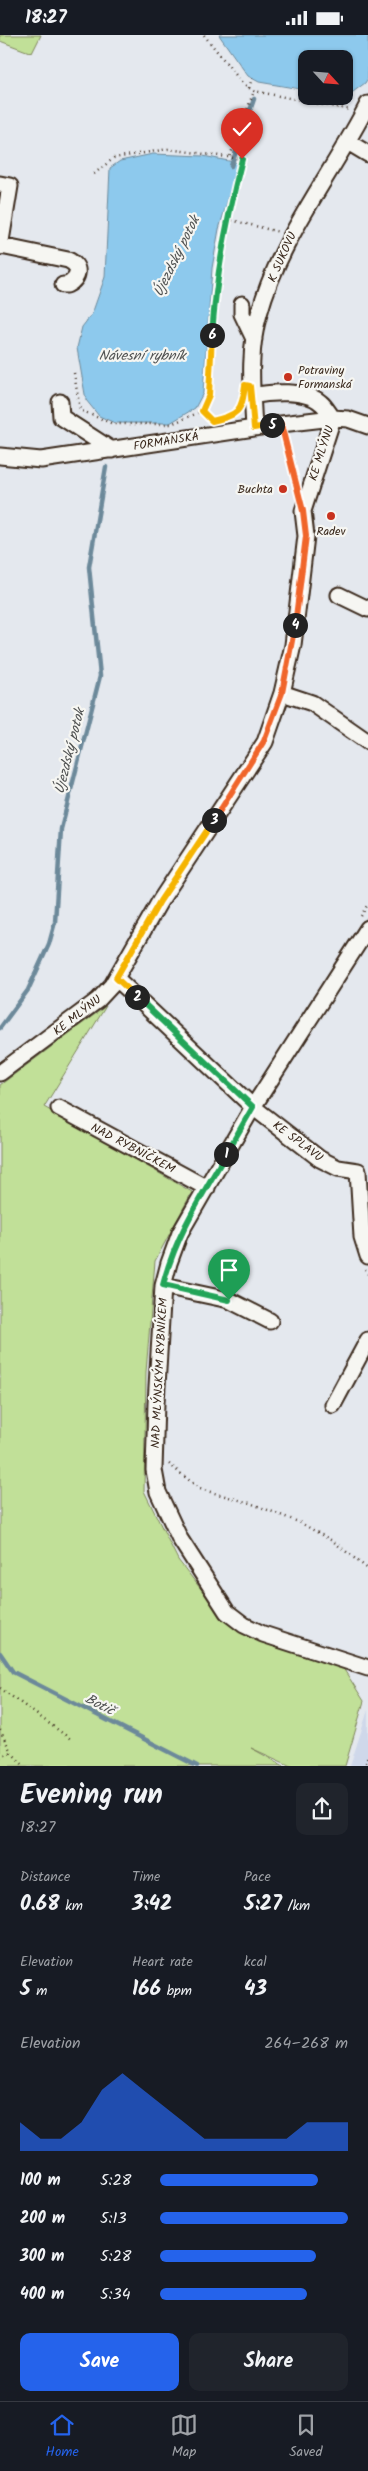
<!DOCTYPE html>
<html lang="en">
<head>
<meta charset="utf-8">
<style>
  :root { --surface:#171b24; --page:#20242c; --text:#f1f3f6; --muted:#9ea1a6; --line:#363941; --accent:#2563eb }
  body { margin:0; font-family:Kalam,sans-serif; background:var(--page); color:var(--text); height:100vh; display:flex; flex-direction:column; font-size:19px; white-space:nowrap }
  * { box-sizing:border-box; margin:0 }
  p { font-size:16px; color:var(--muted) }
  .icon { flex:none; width:28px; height:28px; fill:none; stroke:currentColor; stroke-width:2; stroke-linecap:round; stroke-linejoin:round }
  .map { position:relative; height:1731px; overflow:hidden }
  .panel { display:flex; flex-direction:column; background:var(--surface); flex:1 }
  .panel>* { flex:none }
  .needle { width:32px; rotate:116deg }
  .buttons { position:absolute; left:298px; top:15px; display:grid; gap:10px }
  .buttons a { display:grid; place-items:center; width:55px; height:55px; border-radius:10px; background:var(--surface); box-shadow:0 1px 4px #0004; font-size:25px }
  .pin { position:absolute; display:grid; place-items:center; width:42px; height:42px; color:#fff; margin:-51px -21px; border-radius:50% 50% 50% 0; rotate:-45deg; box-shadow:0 0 5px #0007 }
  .pin .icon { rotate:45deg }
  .km { position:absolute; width:25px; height:25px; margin:-12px; border-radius:50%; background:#222; color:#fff; font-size:14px; line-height:25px; text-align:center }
  .round { display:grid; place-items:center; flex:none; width:52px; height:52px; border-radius:10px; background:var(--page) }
  .head { display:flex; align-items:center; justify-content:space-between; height:85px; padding:0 20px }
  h1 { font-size:28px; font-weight:700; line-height:38px }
  .metrics { display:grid; grid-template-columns:repeat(3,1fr); gap:8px; height:85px; padding:5px 20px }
  .metrics div { display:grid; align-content:center }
  .metrics b { font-size:21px; font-weight:700 }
  .metrics small { font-size:14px; font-weight:400 }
  .metrics p { font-size:14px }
  .chart { height:140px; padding:10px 20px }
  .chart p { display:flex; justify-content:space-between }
  .chart svg { width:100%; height:90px; margin-top:5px; fill:var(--accent); opacity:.7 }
  .button { display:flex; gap:10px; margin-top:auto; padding:10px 20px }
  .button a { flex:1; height:58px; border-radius:10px; background:var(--accent); color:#fff; font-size:20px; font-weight:700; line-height:58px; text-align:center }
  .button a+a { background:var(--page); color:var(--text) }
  ul { padding:0 20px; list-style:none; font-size:16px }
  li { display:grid; grid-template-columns:80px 60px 1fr; align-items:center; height:38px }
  li i { height:12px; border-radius:6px; background:var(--accent) }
  .status { display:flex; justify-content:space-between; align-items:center; height:35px; padding:0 25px; background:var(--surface); direction:ltr }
  .status svg { height:14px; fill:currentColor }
  .menu { display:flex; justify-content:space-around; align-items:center; height:70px; border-top:1px solid var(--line); background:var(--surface); font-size:14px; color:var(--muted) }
  .menu a { display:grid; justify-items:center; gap:2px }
  .menu .active { color:var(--accent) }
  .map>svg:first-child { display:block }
  .built { fill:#cfd8ea }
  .green { fill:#c1e098; stroke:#7e855b }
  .water { fill:#8dc9ed; stroke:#6c899a }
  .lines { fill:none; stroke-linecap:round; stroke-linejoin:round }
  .stream { stroke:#6c899a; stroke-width:4.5 }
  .minor-casing { stroke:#3b2a1e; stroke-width:19 }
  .path { stroke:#3b2a1e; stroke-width:2.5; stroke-dasharray:1 4; stroke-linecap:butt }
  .minor { stroke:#f6f6f2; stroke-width:15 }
  .split-1-casing { stroke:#fff; stroke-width:10 }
  .split-2-casing { stroke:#fff; stroke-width:10 }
  .split-3-casing { stroke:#fff; stroke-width:10 }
  .split-4-casing { stroke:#fff; stroke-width:10 }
  .split-5-casing { stroke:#fff; stroke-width:10 }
  .split-6-casing { stroke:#fff; stroke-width:10 }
  .split-7-casing { stroke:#fff; stroke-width:10 }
  .split-1 { stroke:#22a559; stroke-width:6 }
  .split-2 { stroke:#22a559; stroke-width:6 }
  .split-3 { stroke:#f5b400; stroke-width:6 }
  .split-4 { stroke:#f0652b; stroke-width:6 }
  .split-5 { stroke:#f0652b; stroke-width:6 }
  .split-6 { stroke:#f5b400; stroke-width:6 }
  .split-7 { stroke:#22a559; stroke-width:6 }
  .poi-dot { fill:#c8321e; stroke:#f6f6f2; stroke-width:2 }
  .labels { text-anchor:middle; stroke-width:4.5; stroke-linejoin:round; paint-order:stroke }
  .street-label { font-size:12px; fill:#3b2a1e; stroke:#f6f6f2 }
  .poi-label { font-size:12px; fill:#3b2a1e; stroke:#f6f6f2; text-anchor:start }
  .water-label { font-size:14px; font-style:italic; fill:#505252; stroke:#f6f6f2 }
</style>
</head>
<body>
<div class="status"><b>18:27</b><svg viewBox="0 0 49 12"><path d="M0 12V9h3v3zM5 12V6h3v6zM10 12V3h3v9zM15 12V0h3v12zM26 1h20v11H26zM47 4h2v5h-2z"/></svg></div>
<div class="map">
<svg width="368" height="1731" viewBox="0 0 368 1731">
  <rect width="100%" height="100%" fill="#e4e8ee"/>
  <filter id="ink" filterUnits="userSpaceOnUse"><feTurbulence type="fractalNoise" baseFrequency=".02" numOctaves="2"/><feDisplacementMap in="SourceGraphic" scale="10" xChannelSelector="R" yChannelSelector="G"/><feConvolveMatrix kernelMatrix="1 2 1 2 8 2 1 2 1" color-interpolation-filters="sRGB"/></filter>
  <g filter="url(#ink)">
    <path class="built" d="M368,1675V1731H350Z"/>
    <path class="green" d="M0,0H41L32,18L0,6Z
      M106,971L44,1072L192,1157L155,1226L146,1337L144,1456L178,1525L227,1587L272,1610L341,1630L364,1666L345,1731H291L251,1713L284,1731H0V1050Z"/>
    <path class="water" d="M219,0H368V43L365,48L349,60H344V24H306V55L259,47L248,41Z
      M153,119L203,121L239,128L219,194L212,233L203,358L195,373L170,388H115L99,381L86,365L77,313L82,292L92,279L105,242L110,133L120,126Z"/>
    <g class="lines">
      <path class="stream" d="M231,131L254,64
        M0,993L28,955L49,909L55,887L61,794L100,641L89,532L106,432
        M0,1618L13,1637L197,1731"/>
      <g class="minor-casing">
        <path id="minor" d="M348,107L368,119
          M0,149L10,151L0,212
          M1,211L68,225C81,231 80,243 67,250H63
          M242,269V279L254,304
          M251,361C270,357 306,354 321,368C326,372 329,379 333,383
          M60,367L61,382L112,415
          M254,393C252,355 248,316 259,279C279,204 333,138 368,69
          M0,421L41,425L281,389L333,383L348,384L368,391
          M339,560L368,574
          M282,658L312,668L368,707
          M368,893L253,1072L180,1198L169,1228L163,1251L156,1368L154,1435L158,1457L180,1504L227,1577L244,1590L263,1599L368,1633
          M116,943L253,1072L320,1124L338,1133L358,1136L362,1202L368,1221
          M0,1038L98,965L112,950L160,866L265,707L282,658L293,610L306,501L303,476L333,383
          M59,1073L207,1153
          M163,1251L229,1265L270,1286
          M333,1370L368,1305"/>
      </g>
      <path class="path" d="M204,0L243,49L254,56L350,75
        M249,53L252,43
        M230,121L254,56
        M94,139L114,123L168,114L242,124L232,163L214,255L209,360L203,376
        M227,184L279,197
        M74,338L80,375L113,389H171L203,376L211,385
        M284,402L295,450
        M361,881L368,869
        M365,1234L368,1239
        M169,1429L200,1454L250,1468L301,1488L334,1507L368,1534
        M0,1653L72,1705
        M0,1695L11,1717L24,1731
        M0,1722L11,1717
        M366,1728L368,1719"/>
      <use href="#minor" class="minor"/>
    </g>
  </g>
  <g class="lines" filter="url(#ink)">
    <g class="split-1-casing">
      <path id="split-1" d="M226,1119C201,1162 175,1202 163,1250L229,1265"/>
    </g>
    <g class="split-2-casing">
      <path id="split-2" d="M137,962L253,1072L226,1119"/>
    </g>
    <g class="split-3-casing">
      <path id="split-3" d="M137,962L116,943L160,866L214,785"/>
    </g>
    <g class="split-4-casing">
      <path id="split-4" d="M214,785L264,706L282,658L295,590"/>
    </g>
    <g class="split-5-casing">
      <path id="split-5" d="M272,390L281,389L303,476L306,501L295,590"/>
    </g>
    <g class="split-6-casing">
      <path id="split-6" d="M212,300L209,360L202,376L212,386C238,380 242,377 245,350L250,351L254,393L272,390"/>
    </g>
    <g class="split-7-casing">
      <path id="split-7" d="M212,300C216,239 227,183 242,124"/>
    </g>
    <use href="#split-1" class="split-1"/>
    <use href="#split-2" class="split-2"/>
    <use href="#split-3" class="split-3"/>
    <use href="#split-4" class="split-4"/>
    <use href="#split-5" class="split-5"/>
    <use href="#split-6" class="split-6"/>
    <use href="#split-7" class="split-7"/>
  </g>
  <g class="poi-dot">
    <circle cx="288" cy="342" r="5"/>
    <circle cx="283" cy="454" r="5"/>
    <circle cx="331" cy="481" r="5"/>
  </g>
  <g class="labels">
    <g class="street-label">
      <text transform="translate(282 222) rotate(-66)" y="4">K SUKOVU</text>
      <text transform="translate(166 406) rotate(-9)" y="4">FORMANSKÁ</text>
      <text transform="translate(321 418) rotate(-72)" y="4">KE MLÝNU</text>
      <text transform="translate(77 980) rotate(-38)" y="4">KE MLÝNU</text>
      <text transform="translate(298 1106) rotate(37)" y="4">KE SPLAVU</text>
      <text transform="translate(133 1113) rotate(28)" y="4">NAD RYBNÍČKEM</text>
      <text transform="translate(159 1338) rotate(-87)" y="4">NAD MLÝNSKÝM RYBNÍKEM</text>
    </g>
    <g class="poi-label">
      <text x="298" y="339">Potraviny<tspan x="298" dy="14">Formanská</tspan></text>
      <text x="273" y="458" text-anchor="end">Buchta</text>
      <text x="331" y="500" text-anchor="middle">Radev</text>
    </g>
    <g class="water-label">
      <text transform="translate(176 221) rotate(-64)" y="5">Újezdský potok</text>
      <text x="142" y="325">Návesní rybník</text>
      <text transform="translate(69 716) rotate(-76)" y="5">Újezdský potok</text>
      <text transform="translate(100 1669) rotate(27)" y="5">Botič</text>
    </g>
  </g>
</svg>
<div class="buttons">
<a><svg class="needle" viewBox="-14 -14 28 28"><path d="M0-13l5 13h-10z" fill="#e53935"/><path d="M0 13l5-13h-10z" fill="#9ea1a6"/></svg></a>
</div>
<div class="pin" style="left:229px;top:1265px;background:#1e9e55"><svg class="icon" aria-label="arrive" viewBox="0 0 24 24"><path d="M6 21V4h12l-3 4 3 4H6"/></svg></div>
<div class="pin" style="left:242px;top:124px;background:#d93025"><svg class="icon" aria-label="check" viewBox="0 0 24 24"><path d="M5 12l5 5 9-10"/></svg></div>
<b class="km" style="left:226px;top:1119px">1</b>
<b class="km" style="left:137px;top:962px">2</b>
<b class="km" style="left:214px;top:785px">3</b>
<b class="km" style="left:295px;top:590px">4</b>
<b class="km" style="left:272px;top:390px">5</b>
<b class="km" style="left:212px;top:300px">6</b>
</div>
<section class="panel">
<div class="head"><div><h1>Evening run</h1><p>18:27</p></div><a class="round"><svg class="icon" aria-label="share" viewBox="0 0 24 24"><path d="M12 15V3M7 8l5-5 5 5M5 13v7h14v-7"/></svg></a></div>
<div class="metrics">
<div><p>Distance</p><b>0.68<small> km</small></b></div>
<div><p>Time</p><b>3:42</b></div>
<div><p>Pace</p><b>5:27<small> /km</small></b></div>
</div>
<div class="metrics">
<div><p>Elevation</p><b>5<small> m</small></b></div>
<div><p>Heart rate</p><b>166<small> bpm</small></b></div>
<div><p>kcal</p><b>43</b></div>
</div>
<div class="chart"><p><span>Elevation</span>264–268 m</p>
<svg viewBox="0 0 160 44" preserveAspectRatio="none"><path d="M0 44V30L10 38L20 38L30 30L40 14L50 6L60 14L70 22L80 30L90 38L100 38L110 38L120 38L130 38L140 30L150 30L160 30V44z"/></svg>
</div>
<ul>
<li><b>100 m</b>5:28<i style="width:84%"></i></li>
<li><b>200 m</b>5:13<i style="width:100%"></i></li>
<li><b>300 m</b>5:28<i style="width:83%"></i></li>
<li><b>400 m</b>5:34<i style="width:78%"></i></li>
</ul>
<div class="button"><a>Save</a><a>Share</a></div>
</section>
<nav class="menu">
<a class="active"><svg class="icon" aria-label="home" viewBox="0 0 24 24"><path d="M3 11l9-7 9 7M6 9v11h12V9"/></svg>Home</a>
<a><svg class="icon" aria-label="map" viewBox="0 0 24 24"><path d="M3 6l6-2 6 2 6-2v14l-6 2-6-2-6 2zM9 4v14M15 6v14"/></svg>Map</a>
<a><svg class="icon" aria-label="saved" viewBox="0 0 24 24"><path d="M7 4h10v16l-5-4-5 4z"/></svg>Saved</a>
</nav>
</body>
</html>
